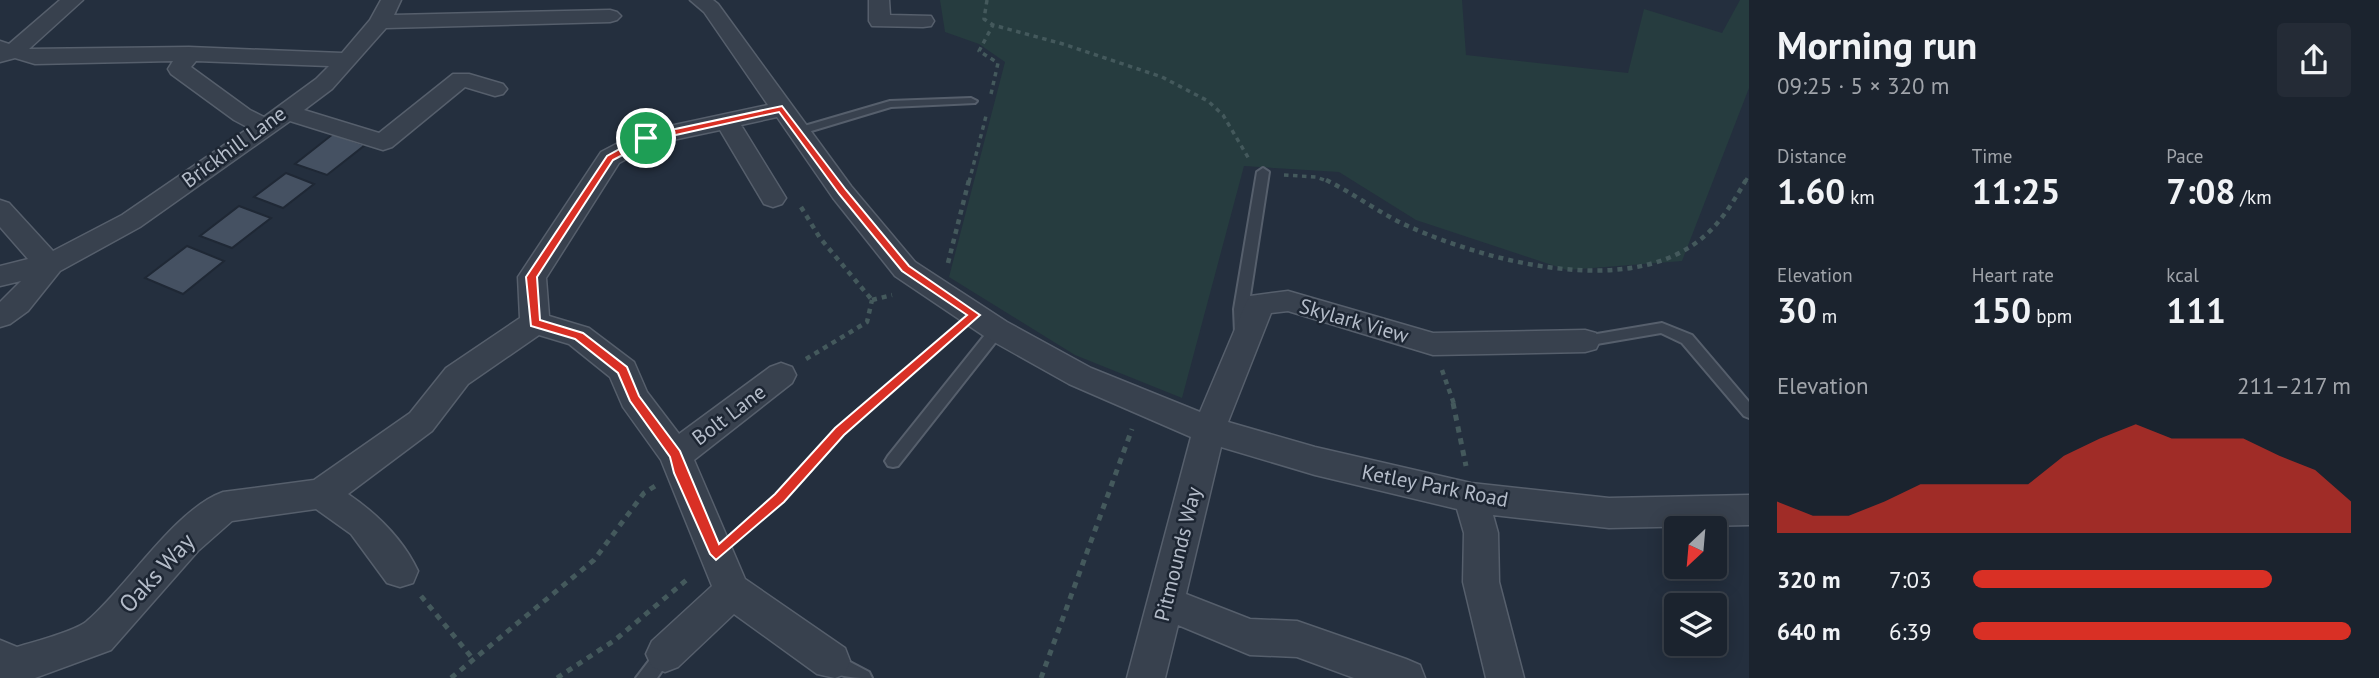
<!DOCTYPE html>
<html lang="en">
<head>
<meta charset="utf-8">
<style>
  :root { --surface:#1b232e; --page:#242b36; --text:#f1f3f6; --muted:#a0a4aa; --line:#39404a; --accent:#d93025 }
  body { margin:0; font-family:"PT Sans",sans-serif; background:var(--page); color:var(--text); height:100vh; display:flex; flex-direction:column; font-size:26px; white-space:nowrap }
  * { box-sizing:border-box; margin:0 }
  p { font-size:23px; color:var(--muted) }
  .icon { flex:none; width:38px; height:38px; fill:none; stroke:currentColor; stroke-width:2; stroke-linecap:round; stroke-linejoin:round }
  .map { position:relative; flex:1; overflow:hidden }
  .details { display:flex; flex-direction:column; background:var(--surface); width:630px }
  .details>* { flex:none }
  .needle { width:46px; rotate:206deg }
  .buttons { position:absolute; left:1664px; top:516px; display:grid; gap:14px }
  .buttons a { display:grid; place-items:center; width:63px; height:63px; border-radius:7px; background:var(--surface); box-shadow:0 4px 18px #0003,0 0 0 2px var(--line); font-size:35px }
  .pin { position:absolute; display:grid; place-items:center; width:60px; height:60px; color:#fff; margin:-30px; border:4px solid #fff; border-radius:50%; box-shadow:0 2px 7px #0007 }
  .round { display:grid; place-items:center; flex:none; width:74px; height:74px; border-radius:7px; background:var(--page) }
  .overview { display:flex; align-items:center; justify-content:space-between; height:119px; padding:0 28px }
  h1 { font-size:38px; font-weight:700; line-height:52px }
  .figures { display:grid; grid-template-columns:repeat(3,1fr); gap:10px; height:119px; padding:7px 28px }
  .figures div { display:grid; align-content:center }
  .figures b { font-size:35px; font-weight:700 }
  .figures small { font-size:19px; font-weight:400 }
  .figures p { font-size:19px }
  .chart { height:196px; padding:14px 28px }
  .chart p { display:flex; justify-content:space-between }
  .chart svg { width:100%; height:126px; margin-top:7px; fill:var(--accent); opacity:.7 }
  ul { padding:0 28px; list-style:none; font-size:23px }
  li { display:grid; grid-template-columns:112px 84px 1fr; align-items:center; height:52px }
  li i { height:18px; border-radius:9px; background:var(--accent) }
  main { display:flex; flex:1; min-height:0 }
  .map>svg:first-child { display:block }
  .green { fill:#263c3f }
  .building { fill:#455162; stroke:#1f2835; stroke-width:2 }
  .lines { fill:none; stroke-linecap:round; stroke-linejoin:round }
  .service-casing { stroke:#565f6c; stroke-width:4 }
  .minor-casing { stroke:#565f6c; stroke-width:3 }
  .path-far2 { stroke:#44595c; stroke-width:3.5; stroke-dasharray:4.5 4.5; stroke-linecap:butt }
  .path-far1 { stroke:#44595c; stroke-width:4.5; stroke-dasharray:5 5; stroke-linecap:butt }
  .path { stroke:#44595c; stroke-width:5; stroke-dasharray:6 6; stroke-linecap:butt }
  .service { fill:#38414e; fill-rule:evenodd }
  .minor { fill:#38414e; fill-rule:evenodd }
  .route { fill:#d93025; stroke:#fff; stroke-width:2; fill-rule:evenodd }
  .labels { text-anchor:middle; stroke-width:5; stroke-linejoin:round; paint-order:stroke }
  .street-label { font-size:21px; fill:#b4bcc9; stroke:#1d2633 }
  .near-street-label { font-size:24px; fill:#b4bcc9; stroke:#1d2633 }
</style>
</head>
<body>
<main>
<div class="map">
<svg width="1749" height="678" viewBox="0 0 1749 678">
  <rect width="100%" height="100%" fill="#242f3e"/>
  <path class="green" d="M940,0H1462L1466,55L1628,73L1644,9L1722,33L1740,0H1749V88L1682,261L1567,270L1416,220L1339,172L1244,166L1182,398L1075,355L949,277L1005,62L979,44L945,32Z"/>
  <path class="building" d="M333,134L365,145L327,175L295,164Z
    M286,173L314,184L283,208L254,197Z
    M239,206L271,218L232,248L200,236Z
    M187,246L224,261L183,294L145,278Z"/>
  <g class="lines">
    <g class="service-casing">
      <path id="service" d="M971,98L977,101L975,103L891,107L798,135L792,131L794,129L890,101Z
        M1263,168L1269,172L1248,309L1249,333L1242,338L1235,333L1234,309L1257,172Z
        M1662,323L1692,335L1749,402V418L1744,416L1682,343L1661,333L1585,346L1580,345L1578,341L1580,337L1585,336Z
        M997,325L1004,330L1002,334L898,466L893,467L888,466L885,461L888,456L992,326Z
        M664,646L670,649L673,655L657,678H636L658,649Z
        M831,652L869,672L872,678C855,678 830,678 822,661L825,655Z"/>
    </g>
    <g class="minor-casing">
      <path id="minor" d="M60,0H83L29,49L189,47L342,53L370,20L381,0H401L394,15L610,10L617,12L621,16L617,20L610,22L386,28L332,89L304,110L379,133L453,74H469L503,84L507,89L503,94L495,96L465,87L392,147L383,150L290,121L140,227L60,271L28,311L10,324L0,327V302L21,281L0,286V266L28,259L0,227V200L9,203L53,251L122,215L249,128L234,120L171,74L168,69L173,61L35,64L15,58L0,62V41L9,44ZM196,61L329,66L316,79L264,117L250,110L191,67Z
        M690,0H713L718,4L851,186L915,262L1007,322L1091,368L1200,412L1246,303L1250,296L1288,291L1433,333L1585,330L1596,333L1600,341L1596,349L1585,352L1433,355L1288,311L1271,313L1228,422L1315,447L1471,483L1609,498L1749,495V525L1609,528L1493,515L1498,533L1499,582L1524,678H1486L1463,582L1464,533L1457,509L1315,475L1221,447L1186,594L1250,619L1297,621L1406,659L1420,665L1425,678H1354L1297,657L1250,655L1178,625L1165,678H1127L1191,437L1069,384L987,338L895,276L833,198L777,117L741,125L786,198L782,204L773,207L764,204L720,130L654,144L619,163L546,278L549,316L589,328L634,362L647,392L679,434L770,367L781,363L792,367L796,375L792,383L694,460L745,579L845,648L850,661L845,674L835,678L817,674L734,614L678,667L665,672L652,667L646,654L652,641L712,586L661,460L623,407L610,377L569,344L539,335L468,384L432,431L348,494C376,513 403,539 418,571L413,583L400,587L387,583L351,534L316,509L232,521L198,551L111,650L35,678H0V640L17,647C33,642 76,631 87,621C127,587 175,509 223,492L314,480L410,413L446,368L520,318L518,277L601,152L637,133L768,105L704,12Z
        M869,0H889L890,15L931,16L934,21L931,26L923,27L872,26L869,21Z"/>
    </g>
    <path class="path-far2" d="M987,0L984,19L993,25L1063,44L1162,77L1208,101L1223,115L1249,159
      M991,94L998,63L979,51L993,25
      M1284,175L1316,177L1330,182
      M969,182L986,116
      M1745,182L1749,175"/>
    <path class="path-far1" d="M1326,180C1355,194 1380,214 1410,227C1487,261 1627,299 1701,239C1720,224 1734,201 1746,180
      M801,207L820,238L872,300
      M948,263L969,180
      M872,300L892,295
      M806,359L867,322L872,300
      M1442,370L1454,404
      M870,404L952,335"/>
    <path class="path" d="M1453,403L1466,466
      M742,532C787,490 825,443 872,403
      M421,596L473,659
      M451,678L594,560L644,493L655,486
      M557,678L615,640L690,577
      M1041,678L1132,429"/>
    <use href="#service" class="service"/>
    <use href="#minor" class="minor"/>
  </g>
  <path class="route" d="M782,106L846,190L909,266L980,315L844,435L784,502L716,560L710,554L674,473L670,457L630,401L618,373L575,339L531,326L526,277L607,156L643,136ZM779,112L839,194L902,271L967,315L835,428L775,494L719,544L680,451L639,396L627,367L583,333L540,320L537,277L613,160L649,141Z"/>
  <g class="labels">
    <g class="street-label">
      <text transform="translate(234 147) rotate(-36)" y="7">Brickhill Lane</text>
      <text transform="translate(1354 321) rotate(16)" y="7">Skylark View</text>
      <text transform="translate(729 415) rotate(-37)" y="7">Bolt Lane</text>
      <text transform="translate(1435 486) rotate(11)" y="7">Ketley Park Road</text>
      <text transform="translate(1178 554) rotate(-76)" y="7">Pitmounds Way</text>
    </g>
    <g class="near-street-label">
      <text transform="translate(157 573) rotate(-47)" y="8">Oaks Way</text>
    </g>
  </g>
</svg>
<div class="buttons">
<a><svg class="needle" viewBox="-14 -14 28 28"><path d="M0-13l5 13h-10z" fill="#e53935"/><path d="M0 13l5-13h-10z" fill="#a0a4aa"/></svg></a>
<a><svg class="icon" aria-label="layers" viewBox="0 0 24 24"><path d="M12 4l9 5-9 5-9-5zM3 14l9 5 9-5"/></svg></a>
</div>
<div class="pin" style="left:646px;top:138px;background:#1e9e55"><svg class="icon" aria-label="arrive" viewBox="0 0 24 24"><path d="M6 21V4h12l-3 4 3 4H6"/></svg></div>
</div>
<section class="details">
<div class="overview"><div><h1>Morning run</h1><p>09:25 · 5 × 320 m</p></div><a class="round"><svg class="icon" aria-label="share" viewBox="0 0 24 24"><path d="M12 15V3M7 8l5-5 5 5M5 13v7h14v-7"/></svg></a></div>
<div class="figures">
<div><p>Distance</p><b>1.60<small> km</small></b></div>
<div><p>Time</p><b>11:25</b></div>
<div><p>Pace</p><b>7:08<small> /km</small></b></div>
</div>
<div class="figures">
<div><p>Elevation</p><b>30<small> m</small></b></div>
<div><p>Heart rate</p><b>150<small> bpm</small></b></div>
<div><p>kcal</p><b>111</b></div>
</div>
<div class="chart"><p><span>Elevation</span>211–217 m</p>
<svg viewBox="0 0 160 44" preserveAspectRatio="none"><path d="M0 44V33L10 38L20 38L30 33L40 27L50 27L60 27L70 27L80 17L90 11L100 6L110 11L120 11L130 11L140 17L150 22L160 33V44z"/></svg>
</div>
<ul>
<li><b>320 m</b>7:03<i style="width:79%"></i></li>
<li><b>640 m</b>6:39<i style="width:100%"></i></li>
</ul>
</section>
</main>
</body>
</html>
